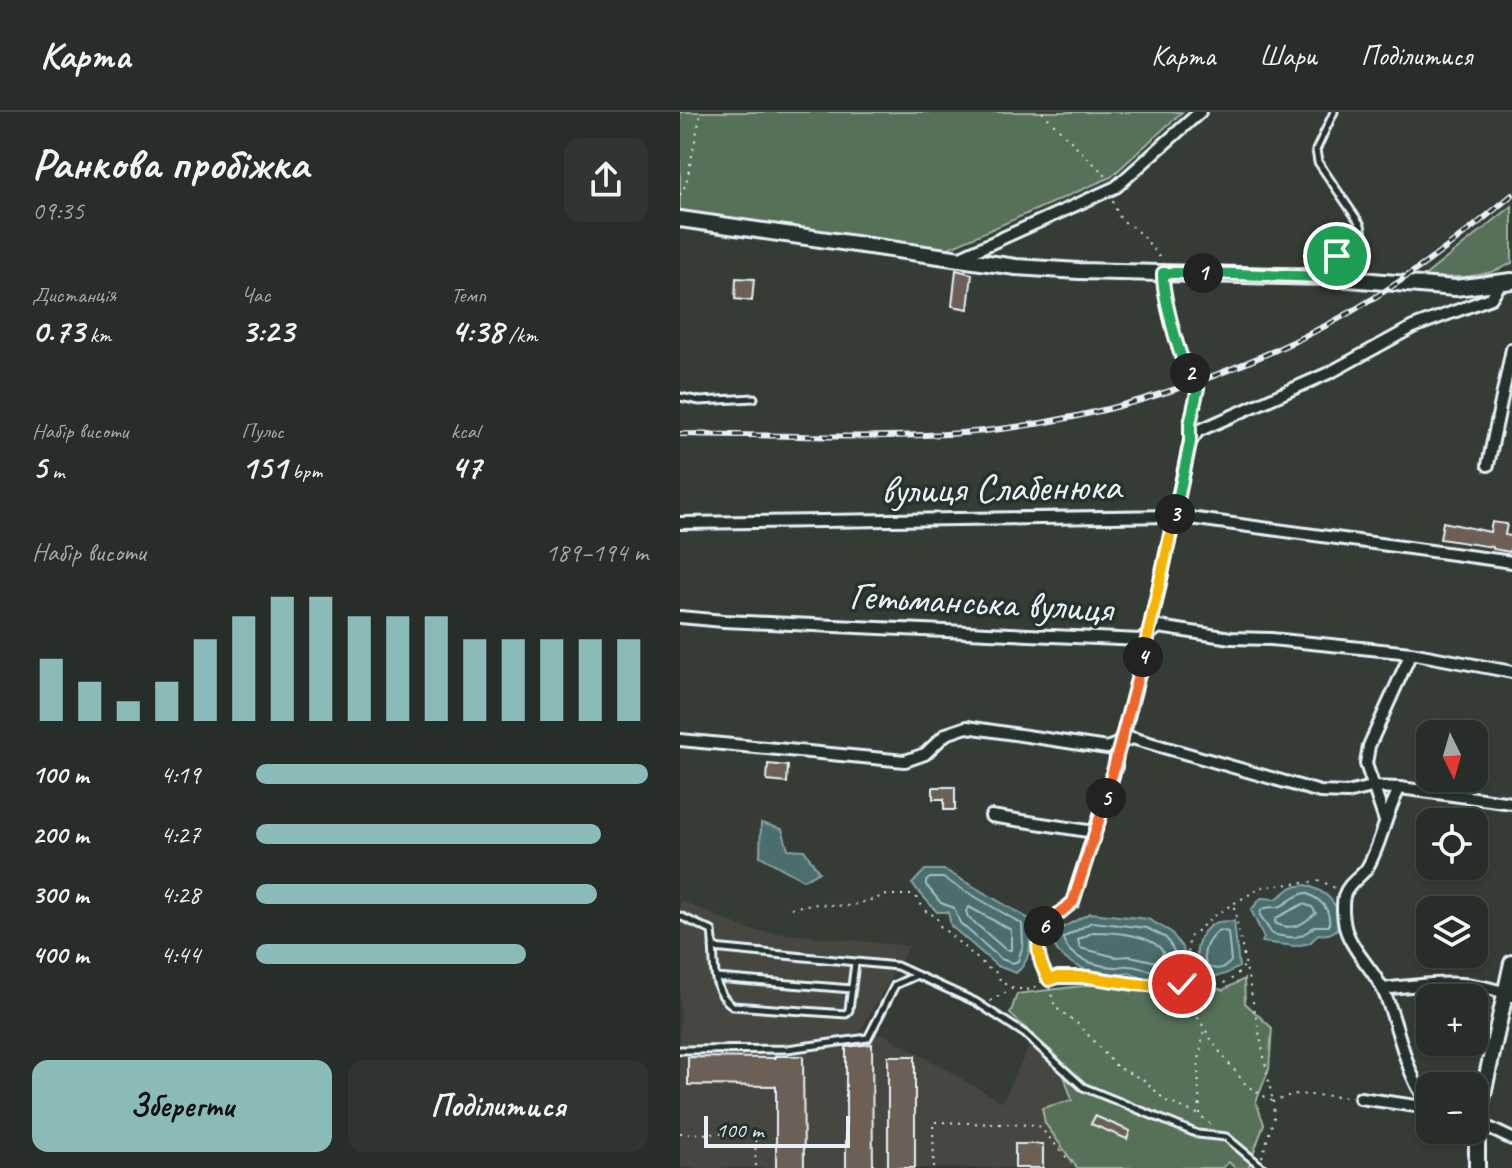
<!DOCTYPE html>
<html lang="uk">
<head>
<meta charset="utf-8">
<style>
  :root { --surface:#272d28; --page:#2f3530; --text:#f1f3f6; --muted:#a4a8a8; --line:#434945; --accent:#8bbbb9 }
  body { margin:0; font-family:Caveat,sans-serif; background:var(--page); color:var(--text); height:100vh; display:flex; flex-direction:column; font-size:30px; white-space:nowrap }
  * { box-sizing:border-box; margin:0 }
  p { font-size:26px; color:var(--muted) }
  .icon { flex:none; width:44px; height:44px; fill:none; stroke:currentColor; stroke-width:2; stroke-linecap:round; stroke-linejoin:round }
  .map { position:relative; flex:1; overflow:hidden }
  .sheet { display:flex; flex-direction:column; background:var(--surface); width:680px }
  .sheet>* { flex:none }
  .needle { width:52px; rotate:175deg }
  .fabs { position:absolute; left:736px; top:608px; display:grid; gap:16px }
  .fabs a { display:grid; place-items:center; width:72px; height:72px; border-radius:16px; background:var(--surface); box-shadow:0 2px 6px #0004,0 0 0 2px var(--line); font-size:40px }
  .scale { position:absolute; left:24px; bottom:20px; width:146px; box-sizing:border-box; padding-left:8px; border:4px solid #e8f1f8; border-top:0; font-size:22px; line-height:28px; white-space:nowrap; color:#e8f1f8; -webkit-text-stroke:6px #26332d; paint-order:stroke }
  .pin { position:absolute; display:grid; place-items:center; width:68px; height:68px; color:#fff; margin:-34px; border:4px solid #fff; border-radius:50%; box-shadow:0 2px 8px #0007 }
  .km { position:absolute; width:40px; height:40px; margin:-20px; border-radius:50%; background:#222; color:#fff; font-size:22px; line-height:40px; text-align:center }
  .round { display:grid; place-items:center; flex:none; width:84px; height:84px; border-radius:16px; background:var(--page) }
  .head { display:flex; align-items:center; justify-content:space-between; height:136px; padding:0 32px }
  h1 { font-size:44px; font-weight:700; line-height:60px }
  .figures { display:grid; grid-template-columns:repeat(3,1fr); gap:12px; height:136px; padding:8px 32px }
  .figures div { display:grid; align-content:center }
  .figures b { font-size:34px; font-weight:700 }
  .figures small { font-size:22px; font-weight:400 }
  .figures p { font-size:22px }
  .chart { height:224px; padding:16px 32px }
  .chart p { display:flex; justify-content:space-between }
  .chart svg { width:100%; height:144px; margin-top:8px; stroke:var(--accent); stroke-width:6 }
  .primary-button { display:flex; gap:16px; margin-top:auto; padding:16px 32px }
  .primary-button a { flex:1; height:92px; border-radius:16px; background:var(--accent); color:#111; font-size:32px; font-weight:700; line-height:92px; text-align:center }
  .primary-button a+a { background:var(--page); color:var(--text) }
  ul { padding:0 32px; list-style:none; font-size:26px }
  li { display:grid; grid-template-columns:128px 96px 1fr; align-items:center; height:60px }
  li i { height:20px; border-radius:10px; background:var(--accent) }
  header { display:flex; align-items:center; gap:48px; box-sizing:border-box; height:112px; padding:0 40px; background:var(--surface); border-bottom:2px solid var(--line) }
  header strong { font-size:38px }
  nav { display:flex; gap:44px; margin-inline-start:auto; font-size:28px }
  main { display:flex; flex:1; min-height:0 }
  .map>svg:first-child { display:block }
  .built { fill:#45473f }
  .green { fill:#577158; stroke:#a0b1a8; stroke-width:2 }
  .water { fill:#496e6d; stroke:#89a2a5; stroke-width:2 }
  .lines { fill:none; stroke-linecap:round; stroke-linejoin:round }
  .shore { stroke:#a8bdc0; stroke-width:2 }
  .building { fill:#6c6057; stroke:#e8f1f8; stroke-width:2 }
  .lane-casing { stroke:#e8f1f8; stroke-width:11 }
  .street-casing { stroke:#e8f1f8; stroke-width:16 }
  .secondary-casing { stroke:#e8f1f8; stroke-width:20 }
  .path { stroke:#e8f1f8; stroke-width:2; stroke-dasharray:2 6; stroke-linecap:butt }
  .lane { stroke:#26332d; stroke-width:5 }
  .street { stroke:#26332d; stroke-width:10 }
  .secondary { stroke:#26332d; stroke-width:14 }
  .rail-casing { stroke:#e8f1f8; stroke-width:6 }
  .rail { stroke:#26332d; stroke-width:3; stroke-dasharray:9; stroke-linecap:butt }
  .split-1-casing { stroke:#fff; stroke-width:16 }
  .split-2-casing { stroke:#fff; stroke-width:16 }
  .split-3-casing { stroke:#fff; stroke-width:16 }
  .split-4-casing { stroke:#fff; stroke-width:16 }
  .split-5-casing { stroke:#fff; stroke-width:16 }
  .split-6-casing { stroke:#fff; stroke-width:16 }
  .split-7-casing { stroke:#fff; stroke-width:16 }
  .split-8-casing { stroke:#fff; stroke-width:16 }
  .split-1 { stroke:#22a559; stroke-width:10 }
  .split-2 { stroke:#22a559; stroke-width:10 }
  .split-3 { stroke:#22a559; stroke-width:10 }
  .split-4 { stroke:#f5b400; stroke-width:10 }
  .split-5 { stroke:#f0652b; stroke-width:10 }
  .split-6 { stroke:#f0652b; stroke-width:10 }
  .split-7 { stroke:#f5b400; stroke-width:10 }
  .split-8 { stroke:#f5b400; stroke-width:10 }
  .labels { text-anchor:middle; stroke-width:7; stroke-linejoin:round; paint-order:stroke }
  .street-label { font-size:40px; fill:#e8f1f8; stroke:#26332d }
</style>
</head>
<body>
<header>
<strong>Карта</strong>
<nav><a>Карта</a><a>Шари</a><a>Поділитися</a></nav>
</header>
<main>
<section class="sheet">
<div class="head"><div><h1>Ранкова пробіжка</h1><p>09:35</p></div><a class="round"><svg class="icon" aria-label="share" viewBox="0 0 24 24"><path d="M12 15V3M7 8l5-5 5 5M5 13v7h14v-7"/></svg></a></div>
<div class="figures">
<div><p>Дистанція</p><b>0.73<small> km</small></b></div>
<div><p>Час</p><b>3:23</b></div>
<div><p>Темп</p><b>4:38<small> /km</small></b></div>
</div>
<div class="figures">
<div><p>Набір висоти</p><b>5<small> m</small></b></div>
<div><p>Пульс</p><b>151<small> bpm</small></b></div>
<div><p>kcal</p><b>47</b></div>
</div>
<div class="chart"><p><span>Набір висоти</span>189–194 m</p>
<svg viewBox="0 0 160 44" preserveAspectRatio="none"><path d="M5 44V25M15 44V32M25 44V38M35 44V32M45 44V19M55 44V12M65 44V6M75 44V6M85 44V12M95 44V12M105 44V12M115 44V19M125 44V19M135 44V19M145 44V19M155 44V19"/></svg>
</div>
<ul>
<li><b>100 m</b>4:19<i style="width:100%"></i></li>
<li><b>200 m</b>4:27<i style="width:88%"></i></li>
<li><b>300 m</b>4:28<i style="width:87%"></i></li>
<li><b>400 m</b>4:44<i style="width:69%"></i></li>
</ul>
<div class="primary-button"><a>Зберегти</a><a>Поділитися</a></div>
</section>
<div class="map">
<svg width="832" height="1056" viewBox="0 0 832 1056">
  <rect width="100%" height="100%" fill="#343c35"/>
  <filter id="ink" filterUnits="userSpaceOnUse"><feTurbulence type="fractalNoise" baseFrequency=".0125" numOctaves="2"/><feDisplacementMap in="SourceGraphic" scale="16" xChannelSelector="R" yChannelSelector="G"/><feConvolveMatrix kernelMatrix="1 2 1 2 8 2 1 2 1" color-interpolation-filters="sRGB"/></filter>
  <g filter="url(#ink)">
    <path class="built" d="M0,788L69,818L229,834L180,920L206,923L322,990L350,932L399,979L563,1040L572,1056H0Z"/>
    <path class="green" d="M0,0H502L431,65L264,138L0,98Z
      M832,94V151C804,167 775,166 743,165Z
      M564,867L565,891L592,916L589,957L576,990L584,1012L568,1056H555L549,1050L542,1056H397L365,1011L362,996L392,988L378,945L330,902L337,882L426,871L468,880L512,869L543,878Z"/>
    <path class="water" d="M81,711L102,717L108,737L124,738L139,760L123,768L80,744Z
      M245,758H265L351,808C350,828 353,847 336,861L317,854L271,814L268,800H257L232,772Z
      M626,773C637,777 647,781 654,792C665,809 659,825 638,822L630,831L615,834L582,830L584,826L571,798L581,786L596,787L612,775Z
      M410,801L468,807L491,820L504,838L499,849L503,864L499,869C488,871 473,869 461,866C457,865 453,862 449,861C445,861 440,864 436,863C413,863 371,850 372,821Z
      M554,809L559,855C545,863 538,867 522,862C512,844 516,821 535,811C540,809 549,809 554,809Z"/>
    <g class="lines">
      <path class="shore" d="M250,766H263L342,812L343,833L338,849L333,851L321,847L280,811L274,796L261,791L246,773V769Z
        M626,781C641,788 651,796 649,814H635C618,828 613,827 592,822L580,803L581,798C588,793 593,797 601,794C611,789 614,783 626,781Z
        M623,792L632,795L636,801C623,812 613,820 595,811L596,806Z
        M289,795L331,818V838H326L288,805L286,799Z
        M412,810L467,816L486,826L494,839L491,849L492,860C477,864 463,854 448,854C444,853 440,855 436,855C416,854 388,847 383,826Z
        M539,818L548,820L551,849C545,857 536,859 527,854C520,839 528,828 539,818Z
        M413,820C432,820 473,822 483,840L481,848L477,850L450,844L436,845L400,836L398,828Z"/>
    </g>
    <path class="building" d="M276,158L292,162L288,197L272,194Z
      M56,166L74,167L72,189L55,187Z
      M763,410L810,420L812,410L827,412L825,423L832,424L830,440L813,437V435L760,427Z
      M88,652L108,654L107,671L87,669Z
      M253,675H275V698H264V687H253Z
      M192,932L193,1056H166V935Z
      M95,944H123L124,1056H96V974L8,973V945L95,946Z
      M208,944H235V1056H208Z
      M415,1004L450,1019L447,1027L411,1012Z
      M335,1032H363V1056H335Z"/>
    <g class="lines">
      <g class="lane-casing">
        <path id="lane" d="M645,164C648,157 649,151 655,146C668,135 688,136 681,113L638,50L636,38L654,0
          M0,285L20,289L74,286
          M0,804L32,819C36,844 28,877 53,894L166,902L169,898L175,851
          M33,836L217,854L296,890L345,922L403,975L518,1022L546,1025L583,1056
          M36,866L172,877
          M0,938L107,937L188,926L215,873L237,863"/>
      </g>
      <g class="street-casing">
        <path id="street" d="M276,147L436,75L520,0
          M808,353L832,237
          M0,411L495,404L832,450
          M0,505L44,509L461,528L479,515L551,526L591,527L731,541L832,560
          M0,628L225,649L245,642L266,622L287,615L427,636L452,626L640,680L667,681L692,675L720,676L832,691
          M720,676C705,701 702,731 687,756C680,766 668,771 664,784C662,794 663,811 667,821C675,842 693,857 703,878C717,906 727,972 750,991
          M311,704L414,720
          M705,709L686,652L689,634L731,541
          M395,780L436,655V641L445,617L469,523L510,330L518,319L651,260L733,215L811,186L822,169
          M703,877C747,872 789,865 832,884
          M680,986L750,996
          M794,1009L832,1027"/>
      </g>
      <g class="secondary-casing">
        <path id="secondary" d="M0,107L336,155L399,159L645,165L775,176L832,169
          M797,1056V1009L832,851"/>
      </g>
      <path class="path" d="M362,0L430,68
        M0,83L6,72L21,0
        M433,89C440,111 441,106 457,119C466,127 476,140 483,150
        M483,172L496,229L506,257L513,263L518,276L510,313
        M393,789L367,808L360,819L357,846L366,864L375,895L399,913L437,955L464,968L486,989L520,1003L533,1015
        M554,795L593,990
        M111,796L132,792L170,794L207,783H234L248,802L256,803L259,813L308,856L317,861L321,870L333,876L351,878L366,866L369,868L386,864L494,875L502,872L512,864C533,879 554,873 566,850
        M512,864L508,848L509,826L536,802L582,775L641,769L657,777
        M482,876L507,888L536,935L567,974L592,989
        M310,889L332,877
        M520,1002L518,955L524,916
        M0,1021L75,1023L76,1056
        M582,1045L594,1005L593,990L613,982L671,985
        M254,1056L253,1010L358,1013L396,1056"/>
      <use href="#lane" class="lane"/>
      <use href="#street" class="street"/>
      <use href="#secondary" class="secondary"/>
      <g class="rail-casing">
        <path id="rail" d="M0,322C89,323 178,327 267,322C400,314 531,274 649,212C715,177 775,131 832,83"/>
      </g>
      <use href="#rail" class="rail"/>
    </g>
  </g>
  <g class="lines" filter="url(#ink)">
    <g class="split-1-casing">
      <path id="split-1" d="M523,161L645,165L650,151L657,144"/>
    </g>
    <g class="split-2-casing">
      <path id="split-2" d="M510,261C499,250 482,178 483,161H523"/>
    </g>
    <g class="split-3-casing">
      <path id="split-3" d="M495,402L510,330V312L518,276L510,261"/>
    </g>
    <g class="split-4-casing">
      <path id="split-4" d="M463,545L495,402"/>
    </g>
    <g class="split-5-casing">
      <path id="split-5" d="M426,686L463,545"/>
    </g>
    <g class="split-6-casing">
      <path id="split-6" d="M364,814L393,790L426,686"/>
    </g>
    <g class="split-7-casing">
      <path id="split-7" d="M364,814C353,832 359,851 369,868L378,865H408L455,872"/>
    </g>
    <g class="split-8-casing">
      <path id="split-8" d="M455,872L494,875L502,872"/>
    </g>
    <use href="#split-1" class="split-1"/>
    <use href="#split-2" class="split-2"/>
    <use href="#split-3" class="split-3"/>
    <use href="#split-4" class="split-4"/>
    <use href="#split-5" class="split-5"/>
    <use href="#split-6" class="split-6"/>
    <use href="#split-7" class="split-7"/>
    <use href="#split-8" class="split-8"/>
  </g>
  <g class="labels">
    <g class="street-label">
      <text transform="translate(321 375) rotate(-1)" y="14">вулиця Слабенюка</text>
      <text transform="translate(301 489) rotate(3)" y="14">Гетьманська вулиця</text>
    </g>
  </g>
</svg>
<div class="fabs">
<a><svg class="needle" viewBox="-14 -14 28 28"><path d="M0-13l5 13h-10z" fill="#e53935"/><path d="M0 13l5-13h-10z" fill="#a4a8a8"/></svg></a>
<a><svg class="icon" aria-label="locate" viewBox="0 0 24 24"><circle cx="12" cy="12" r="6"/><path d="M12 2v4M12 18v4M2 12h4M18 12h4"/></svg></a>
<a><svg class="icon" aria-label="layers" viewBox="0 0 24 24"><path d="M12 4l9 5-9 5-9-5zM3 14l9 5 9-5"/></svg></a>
<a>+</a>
<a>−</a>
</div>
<div class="scale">100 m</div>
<div class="pin" style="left:657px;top:144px;background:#1e9e55"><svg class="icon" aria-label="arrive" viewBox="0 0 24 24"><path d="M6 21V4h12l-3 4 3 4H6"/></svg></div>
<div class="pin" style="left:502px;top:872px;background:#d93025"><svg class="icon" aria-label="check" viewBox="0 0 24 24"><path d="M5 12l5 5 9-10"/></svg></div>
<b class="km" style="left:523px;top:161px">1</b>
<b class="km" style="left:510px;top:261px">2</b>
<b class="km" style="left:495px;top:402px">3</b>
<b class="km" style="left:463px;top:545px">4</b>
<b class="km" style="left:426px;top:686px">5</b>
<b class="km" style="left:364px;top:814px">6</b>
</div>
</main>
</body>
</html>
